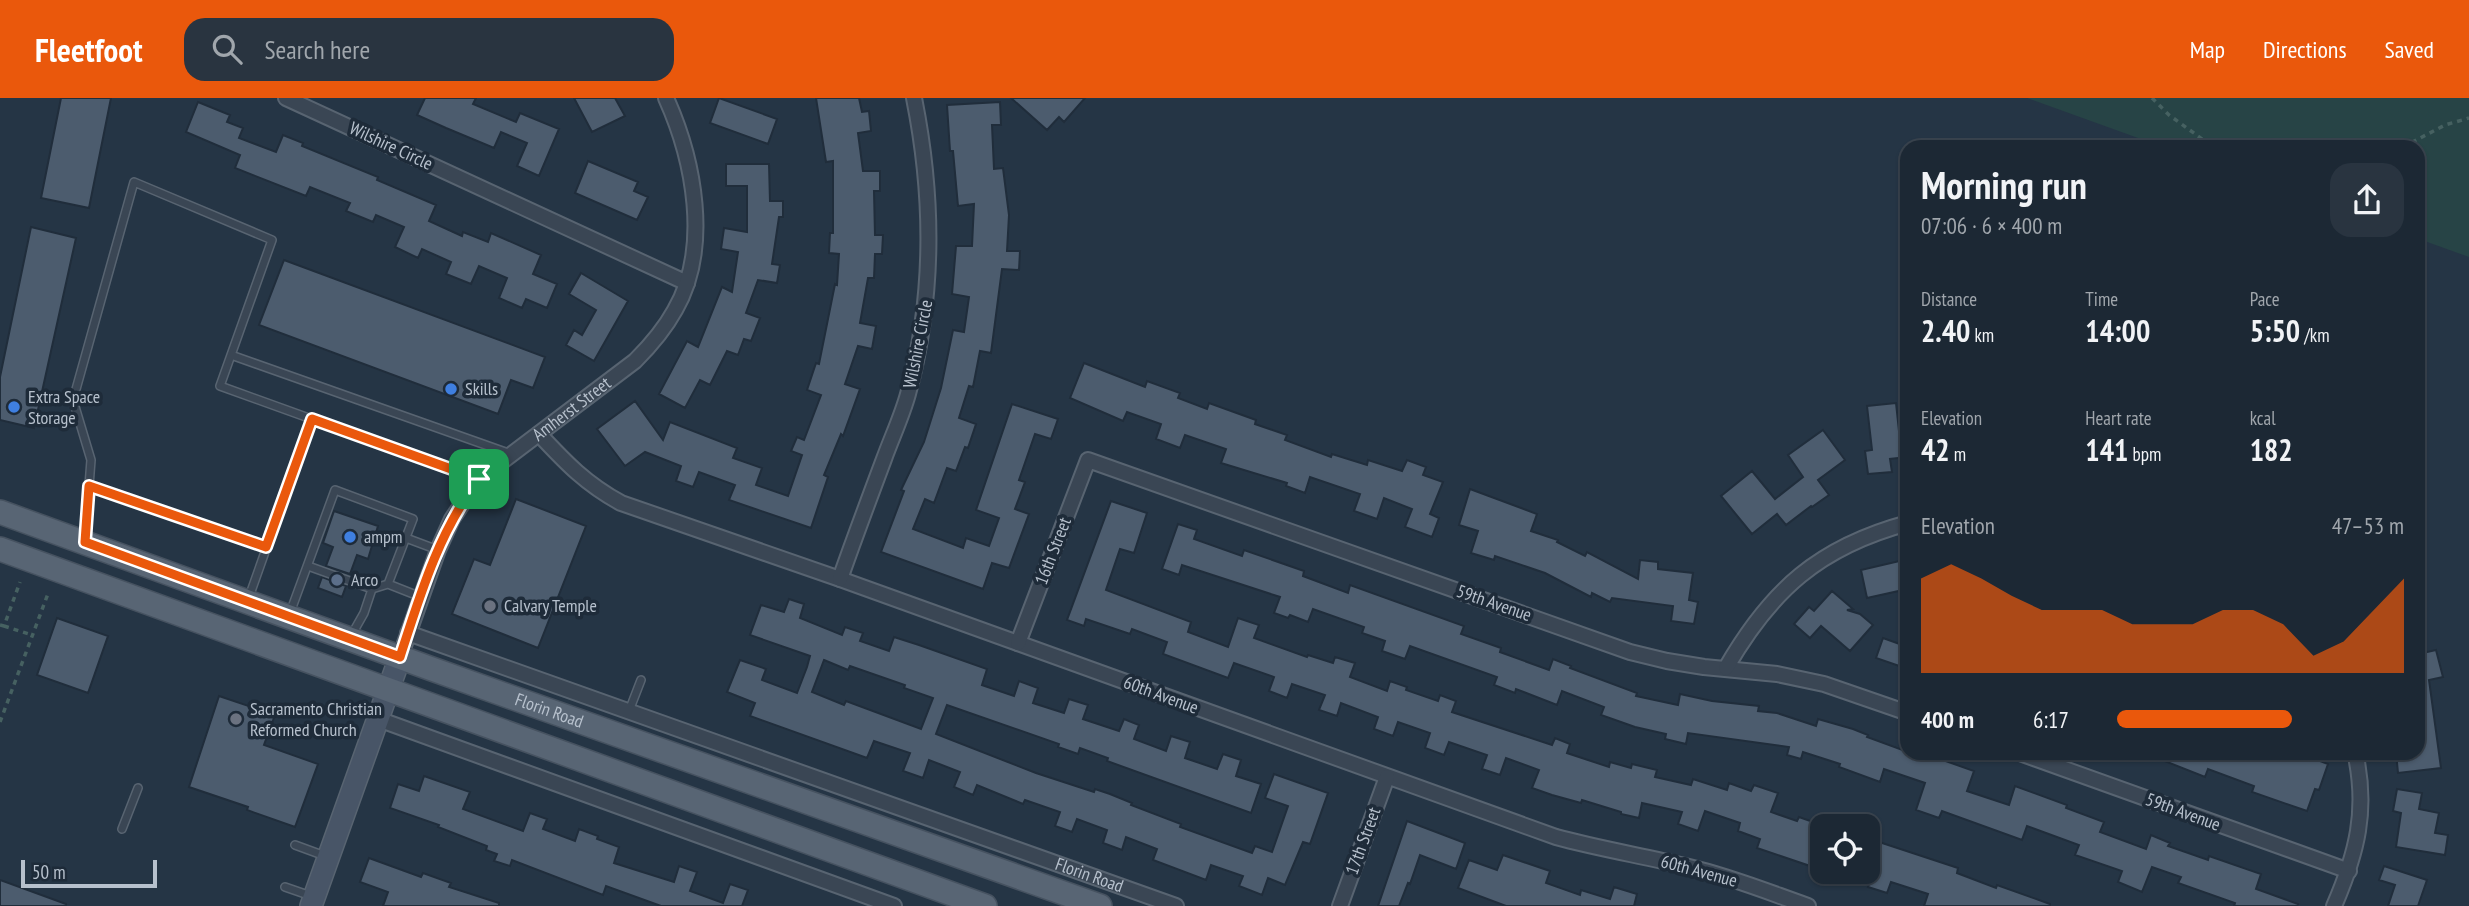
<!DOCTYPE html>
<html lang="en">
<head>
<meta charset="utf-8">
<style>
  :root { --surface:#1c2834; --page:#293440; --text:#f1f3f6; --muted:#a0a6ac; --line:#3a444f; --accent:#ea580c }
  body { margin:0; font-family:"PT Sans Narrow",sans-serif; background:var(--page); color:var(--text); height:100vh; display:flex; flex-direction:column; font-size:26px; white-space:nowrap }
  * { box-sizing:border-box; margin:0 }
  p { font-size:23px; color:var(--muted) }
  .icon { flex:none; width:38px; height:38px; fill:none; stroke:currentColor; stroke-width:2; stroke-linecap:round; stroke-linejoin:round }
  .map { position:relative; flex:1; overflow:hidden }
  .side { position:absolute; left:1900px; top:42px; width:525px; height:620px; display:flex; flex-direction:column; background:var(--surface); border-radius:21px; box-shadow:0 2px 5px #0004,0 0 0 2px var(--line) }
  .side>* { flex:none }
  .buttons { position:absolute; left:1810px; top:716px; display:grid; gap:14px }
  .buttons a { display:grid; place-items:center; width:70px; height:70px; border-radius:14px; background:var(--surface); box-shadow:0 2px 5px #0004,0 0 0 2px var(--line); font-size:35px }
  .scale { position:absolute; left:21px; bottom:18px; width:136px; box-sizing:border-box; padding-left:7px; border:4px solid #b7c1cd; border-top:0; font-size:19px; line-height:24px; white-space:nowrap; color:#b7c1cd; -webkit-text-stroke:5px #1e2b39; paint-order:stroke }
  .pin { position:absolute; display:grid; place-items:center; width:60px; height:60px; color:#fff; margin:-30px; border-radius:14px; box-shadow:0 4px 10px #0006 }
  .round { display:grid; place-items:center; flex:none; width:74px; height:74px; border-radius:21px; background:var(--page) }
  .headline { display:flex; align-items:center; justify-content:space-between; height:119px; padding:0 21px }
  h1 { font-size:38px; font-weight:600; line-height:52px }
  .figures { display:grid; grid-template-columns:repeat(3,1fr); gap:10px; height:119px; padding:7px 21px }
  .figures div { display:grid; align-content:center }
  .figures b { font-size:30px; font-weight:600 }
  .figures small { font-size:19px; font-weight:400 }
  .figures p { font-size:19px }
  .chart { height:196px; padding:14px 21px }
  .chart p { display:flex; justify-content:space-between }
  .chart svg { width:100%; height:126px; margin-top:7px; fill:var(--accent); opacity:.7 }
  ul { padding:0 21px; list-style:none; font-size:23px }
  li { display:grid; grid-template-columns:112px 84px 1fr; align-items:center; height:52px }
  li i { height:18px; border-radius:9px; background:var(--accent) }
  header { display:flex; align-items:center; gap:42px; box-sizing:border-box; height:98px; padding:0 35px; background:var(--accent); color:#fff }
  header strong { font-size:33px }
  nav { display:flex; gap:38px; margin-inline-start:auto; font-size:24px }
  .search { width:490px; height:63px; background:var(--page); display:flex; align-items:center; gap:18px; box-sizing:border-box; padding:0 24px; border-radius:21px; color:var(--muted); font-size:26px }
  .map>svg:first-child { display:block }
  .green { fill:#274446 }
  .building { fill:#4c5c6e; stroke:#202d3b; stroke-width:2; fill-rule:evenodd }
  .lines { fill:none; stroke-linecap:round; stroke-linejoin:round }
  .lane-casing { stroke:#586471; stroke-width:10 }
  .street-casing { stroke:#586471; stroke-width:18 }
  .secondary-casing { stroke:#586471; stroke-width:24 }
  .primary-casing { stroke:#465260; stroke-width:26 }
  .path { stroke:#466161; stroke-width:3.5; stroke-dasharray:5 5; stroke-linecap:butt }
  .lane { stroke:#3a4654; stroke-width:7 }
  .street { stroke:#3a4654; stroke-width:14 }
  .secondary { stroke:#485567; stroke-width:21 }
  .primary { stroke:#586574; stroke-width:23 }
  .route-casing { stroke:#fff; stroke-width:14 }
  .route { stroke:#ea580c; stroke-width:9 }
  .shop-dot { fill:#3f7fe0; stroke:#1e2b39; stroke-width:2.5 }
  .service-dot { fill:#5c6f8a; stroke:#1e2b39; stroke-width:2.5 }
  .worship-dot { fill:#6b7280; stroke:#1e2b39; stroke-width:2.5 }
  .labels { text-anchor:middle; stroke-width:7; stroke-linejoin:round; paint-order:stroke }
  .street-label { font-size:18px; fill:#b7c1cd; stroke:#1e2b39 }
  .poi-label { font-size:18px; fill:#b7c1cd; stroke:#1e2b39; text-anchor:start }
</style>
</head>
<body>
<header>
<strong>Fleetfoot</strong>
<div class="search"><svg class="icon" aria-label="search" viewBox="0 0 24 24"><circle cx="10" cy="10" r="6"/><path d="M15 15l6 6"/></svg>Search here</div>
<nav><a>Map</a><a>Directions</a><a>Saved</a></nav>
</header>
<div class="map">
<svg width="2469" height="808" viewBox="0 0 2469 808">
  <rect width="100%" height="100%" fill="#253545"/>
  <path class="green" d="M2027,0H2469V159L2419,141L2418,49H2163Z"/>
  <path class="building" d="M61,0H111L89,110L41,100Z
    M425,0H476L473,6L516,24L520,15L559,31L539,78L517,68L527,45L501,34L494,50L446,30L417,17Z
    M574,0H615L625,18L592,34Z
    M719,0L777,21L768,46L710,25Z
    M816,0H859L862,14L869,13L871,33L858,35L863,73H880V93H874L875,137H883L882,156H875L874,180H868L860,225L876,228L872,251L858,248L845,286L860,291L843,338L841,336L824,377L828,379L811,430L729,402L735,387L699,374L693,389L676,383L681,368L645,354L625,368L597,331L635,303L663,342L670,324L737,350L733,360L762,370L756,387L788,398L802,357L791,353L797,339L804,342L821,297L807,292L816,265L819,266L835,186L837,187L839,156L829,155L830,135H833V63L826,64Z
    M1011,0H1085L1064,24L1059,19L1047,32Z
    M198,4L230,17L227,24L243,30L239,40L276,54L283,37L303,45L302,48L378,79L377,82L436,107L429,123L462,138L463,134L488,144L491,135L541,157L533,176L557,186L547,210L526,201L522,210L499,200L507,180L479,168L471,186L446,176L451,164L422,151L418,160L395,149L404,129L376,117L373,124L346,113L350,105L310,89L306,98L235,70L240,57L186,34Z
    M1000,4L1001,27H992L994,71L1003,70L1009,117L1007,153H1020L1019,172L1002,171L991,255L980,253L973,289L969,288L959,320L976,326L968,350L965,349L956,373L947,370L934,405L925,401L913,431L963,450L966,440L989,448L999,420L976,412L1012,306L1058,321L1051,341L1035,336L1019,382L1025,384L1015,411L1029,416L1009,470L992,465L983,491L881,454L904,393L901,392L924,344L941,290L953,232L964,234L969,199L952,196L956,148H972L974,106L958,108L953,53H950L947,7Z
    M588,63L638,84L634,93L648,99L637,122L575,95Z
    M726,66H769L770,103H783V119H779L772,166L780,167L777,185L758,182L746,215L760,220L751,243L744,241L738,257L727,253L710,287L700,282L685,310L659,296L687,243L698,249L722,189L732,194L738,154L721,151L724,130L747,134V88H726Z
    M31,129L76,140L34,330L0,322V279Z
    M284,162L545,259L533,290L511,282L498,316L259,227Z
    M581,175L628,203L594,263L566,247L574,232L582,237L596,212L569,196Z
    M1084,265L1145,289L1147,283L1180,295L1178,300L1207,311L1209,305L1256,322L1255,326L1287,337L1285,342L1331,359L1332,356L1367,367L1368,362L1402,373L1407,362L1426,369L1423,377L1443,384L1430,416L1439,420L1432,439L1405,429L1412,411L1384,400L1377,421L1354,413L1360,396L1310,379L1305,395L1286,388L1287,385L1221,365L1226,351L1185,337L1180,350L1156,341L1161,326L1127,314L1123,323L1070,300Z
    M1896,305L1899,333L1908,332V359L1890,361L1892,374L1868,376L1865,353L1872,352L1867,308Z
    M1823,332L1845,362L1818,382L1829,397L1812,409L1811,408L1786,427L1777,416L1752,436L1721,398L1752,373L1775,401L1803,379L1788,357Z
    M1470,391L1537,416L1531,433L1558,442L1557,444L1585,458L1587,454L1638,481L1640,462L1658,464V471L1693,475L1689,502L1698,504L1694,526L1671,523L1673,508L1612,500L1610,504L1592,495L1591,499L1545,475L1495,458L1494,462L1471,455L1478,433L1459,427Z
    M516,401L586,428L538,550L452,516L474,461L490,467Z
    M1111,403L1147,415L1134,455L1120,451L1106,492L1191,524L1188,534L1228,549L1238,520L1259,527L1254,540L1307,559L1308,557L1333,565L1335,559L1355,565L1350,579L1387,593L1390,583L1407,589L1406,592L1438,603L1440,597L1456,603L1452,614L1552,647L1555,640L1570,646L1567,655L1609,669L1610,664L1631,670L1632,666L1657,672L1655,679L1691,687L1693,681L1727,692L1729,685L1751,693L1754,687L1778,695L1771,714L1797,723L1799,719L1816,725L1814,733L1822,736V772L1757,750L1760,741L1738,733L1740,725L1705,713L1698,733L1678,726L1682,714L1642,705L1639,720L1621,716V714L1582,702L1581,705L1552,697L1532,690L1539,672L1506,660L1500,677L1482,671L1487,657L1449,644L1444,657L1425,650L1430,635L1398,624L1393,638L1374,631L1378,619L1341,605L1337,618L1319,612L1325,597L1292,586L1287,600L1269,593L1274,579L1234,565L1228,580L1163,556L1167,544L1132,531L1130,536L1086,521L1084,528L1067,522Z
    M334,413L378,428L368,461L357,457L350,476L326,468L333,449L323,445Z
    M1178,426L1197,432L1194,441L1242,458L1244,452L1304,473L1303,478L1348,495L1350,487L1464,528L1461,536L1501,550L1500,554L1549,572L1553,561L1571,568L1570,570L1637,595L1636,598L1678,607L1680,596L1712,603L1759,608L1758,613L1777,615L1816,628L1818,621L1853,631L1868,637L1867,639L1908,654H1920L1974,673L1967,693L2009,707L2015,688L2067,707L2066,710L2104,724L2100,734L2146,751L2151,737L2170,745L2168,748L2208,762L2209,758L2261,776L2256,791L2298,806L2297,808H2234L2235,805L2178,785L2181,779L2152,769L2142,794L2118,784L2122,773L2075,757L2079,747L2027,728L2022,742L1942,713L1939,720L1916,712L1925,685L1884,671L1880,684L1839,669L1840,666L1803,654L1801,661L1787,657L1789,649L1688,635L1686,646L1665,641L1666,636L1635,629L1601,617L1604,609L1562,593L1557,607L1516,591L1515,595L1494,587L1497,579L1410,548L1405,561L1382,553L1385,543L1362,535L1364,529L1313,511L1308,524L1290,517L1288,520L1274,515L1280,499L1182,467L1179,477L1162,471Z
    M1908,461V487L1903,492L1867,500L1861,472Z
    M322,479L346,488L342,499L318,490Z
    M1832,493L1853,511L1847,512L1860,516L1873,527L1850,553L1821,528L1810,540L1794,526L1809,509L1814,513Z
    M789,501L804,506L800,520L842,537L845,529L863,535L860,543L889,553L894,539L919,547L987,571L982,587L1014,598L1019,583L1038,590L1033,605L1064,615L1069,601L1088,607L1083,621L1119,633L1124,621L1139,627L1134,641L1166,653L1171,638L1190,644L1185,660L1217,671L1223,656L1241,662L1236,678L1261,686L1251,715L1107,663L1108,660L1080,650L1078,656L1058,649L1059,646L947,607L936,636L1036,675L1094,694L1095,691L1110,696L1132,705L1131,707L1181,726L1180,729L1252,755L1255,748L1272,754L1288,708L1265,700L1274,676L1328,695L1310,746L1303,744L1285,787L1268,780L1262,797L1239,788L1243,778L1211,767L1206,782L1153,762L1157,751L1126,739L1122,752L1103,745L1107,732L1077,721L1072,734L1055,728L1060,714L1025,702L1023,706L977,687L973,697L954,689L960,674L929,662L923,680L903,673L910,655L874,643L867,660L750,618L755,605L727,594L740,562L766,571L762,582L797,595L807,569L810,558L750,537L761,507L784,514ZM824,562L848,572L850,568L905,587L904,590L933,600L921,631L846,603L844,607L812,594Z
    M57,520L108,538L88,595L37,577Z
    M1883,540L1908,549V571L1876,560Z
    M2436,552L2443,579L2429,582L2441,670L2398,675L2396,654H2418V556Z
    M219,598L275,617L264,647L318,666L295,729L247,712L248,709L189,689Z
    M2142,654H2296L2328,666L2319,692L2315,691L2307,713L2252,694L2254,688L2208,671L2205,679Z
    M424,678L470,694L463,711L523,733L530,715L547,721L543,731L575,743L579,731L598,738L597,741L619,749L614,765L674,784L679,768L697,774L690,793L723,805L730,786L748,792L742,808H661L606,788L603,797L512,762L510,768L494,763L497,756L486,752L487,748L438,729L439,727L390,710L398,686L419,693Z
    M2397,691L2422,695L2419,711L2439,715L2435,735L2448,737L2445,757L2396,749L2401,715L2393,713Z
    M1407,723L1465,745L1456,771L1420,757L1410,786L1408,785L1399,808H1378Z
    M1867,740L1958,770L1957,775L1996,790L1997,787L2050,806V808H1924L1928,796L1891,784L1887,795L1868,789L1873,776L1867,774Z
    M1503,757L1550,773L1546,785L1580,797L1581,792L1610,801L1614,789L1637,796L1634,808H1506L1458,790L1469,762L1497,772Z
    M369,760L421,779L423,775L451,785L449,789L499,805V808H383L388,794L360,784Z
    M2384,768L2427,782L2418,808H2388L2395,787L2379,782Z
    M0,782L66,806V808H0Z"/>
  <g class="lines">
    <g class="lane-casing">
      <path id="lane" d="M231,257L511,356
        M89,388L266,449
        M85,440L91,362L73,302L134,84L272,142L220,288L478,381
        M406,440L438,452
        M308,468L372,491
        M388,486L421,499
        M248,502L312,321
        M290,515L335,392L413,421L388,486L372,491L364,515L351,538
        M629,613L641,582
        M122,731L138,690
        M295,747L325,758
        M285,789L311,798"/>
    </g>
    <g class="street-casing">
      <g id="street">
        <path d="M286,0L687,185"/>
        <path d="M539,336C566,365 586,386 621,405L840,481L1556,739C1600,751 1644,758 1689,769C1729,778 1768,794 1808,808"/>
        <path d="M840,481C854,441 869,401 884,361C892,339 902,318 908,296C935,197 934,100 914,0"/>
        <path id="s1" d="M408,535L1176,808"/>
        <path d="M1018,545L1088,362L1630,554L1667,563L1704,569L1777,576L1824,586L1908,615"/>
        <path id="s2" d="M400,559L438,452L452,421L479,381L635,263C651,247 664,232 675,212C711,150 694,62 666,0"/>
        <path d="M1726,570C1771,492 1819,449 1908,425"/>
        <path d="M378,621L894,808"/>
        <path d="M2017,654L2349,773"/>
        <path d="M1340,808L1387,679"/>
        <path d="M2334,808C2357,755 2368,712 2355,654"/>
      </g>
    </g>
    <g class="secondary-casing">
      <path id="secondary" d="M311,808L400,559"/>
    </g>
    <g class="primary-casing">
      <g id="primary">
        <path id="s3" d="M0,414L432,571L1100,808"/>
        <path d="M0,451L985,808"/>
      </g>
    </g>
    <path class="path" d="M2152,0L2169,17L2213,49
      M2403,49L2445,27L2469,20
      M0,527L4,528L20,484
      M4,528L32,537
      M0,624L49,493"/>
    <use href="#lane" class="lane"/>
    <use href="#street" class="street"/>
    <use href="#secondary" class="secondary"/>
    <use href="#primary" class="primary"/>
  </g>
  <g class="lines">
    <g class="route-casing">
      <path id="route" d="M312,321L479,381C439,433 420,497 400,559L85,444L89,388L266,449Z"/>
    </g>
    <use href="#route" class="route"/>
  </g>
  <g class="shop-dot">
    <circle cx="451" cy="291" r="7"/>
    <circle cx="14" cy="309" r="7"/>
    <circle cx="350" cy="439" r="7"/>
  </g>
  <circle class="service-dot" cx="337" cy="482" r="7"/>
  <g class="worship-dot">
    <circle cx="490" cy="508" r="7"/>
    <circle cx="236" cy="621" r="7"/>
  </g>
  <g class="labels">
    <g class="street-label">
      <text transform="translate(391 48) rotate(25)" y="6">Wilshire Circle</text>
      <text transform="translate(918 246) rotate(-79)" y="6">Wilshire Circle</text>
      <text dy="6" stroke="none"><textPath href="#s2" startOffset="312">Amherst Street</textPath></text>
      <text transform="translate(1053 453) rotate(-69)" y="6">16th Street</text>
      <text transform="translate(1494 505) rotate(19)" y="6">59th Avenue</text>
      <text transform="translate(1161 597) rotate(20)" y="6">60th Avenue</text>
      <text dy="6" stroke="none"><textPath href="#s3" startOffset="584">Florin Road</textPath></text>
      <text transform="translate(2183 714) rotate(20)" y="6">59th Avenue</text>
      <text transform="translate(1363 743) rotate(-70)" y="6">17th Street</text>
      <text transform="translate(1699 773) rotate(15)" y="6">60th Avenue</text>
      <text dy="6" stroke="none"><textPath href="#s1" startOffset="723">Florin Road</textPath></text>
    </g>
    <g class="poi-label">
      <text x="465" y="297">Skills</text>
      <text x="28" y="305">Extra Space<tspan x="28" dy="21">Storage</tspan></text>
      <text x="364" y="445">ampm</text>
      <text x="351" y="488">Arco</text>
      <text x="504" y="514">Calvary Temple</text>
      <text x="250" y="617">Sacramento Christian<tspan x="250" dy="21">Reformed Church</tspan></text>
    </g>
  </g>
</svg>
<div class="buttons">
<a><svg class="icon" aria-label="locate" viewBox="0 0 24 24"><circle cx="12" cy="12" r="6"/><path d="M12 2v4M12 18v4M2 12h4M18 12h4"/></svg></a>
</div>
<div class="scale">50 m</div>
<div class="pin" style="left:479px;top:381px;background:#1e9e55"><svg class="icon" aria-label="arrive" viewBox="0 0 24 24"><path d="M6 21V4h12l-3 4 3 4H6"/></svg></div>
<section class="side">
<div class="headline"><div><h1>Morning run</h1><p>07:06 · 6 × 400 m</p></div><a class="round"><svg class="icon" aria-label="share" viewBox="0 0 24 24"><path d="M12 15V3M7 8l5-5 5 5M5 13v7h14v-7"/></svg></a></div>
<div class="figures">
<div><p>Distance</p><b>2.40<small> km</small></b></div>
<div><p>Time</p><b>14:00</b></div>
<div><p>Pace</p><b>5:50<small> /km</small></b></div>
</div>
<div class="figures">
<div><p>Elevation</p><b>42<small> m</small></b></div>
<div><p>Heart rate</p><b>141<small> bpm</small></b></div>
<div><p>kcal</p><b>182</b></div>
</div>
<div class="chart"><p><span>Elevation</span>47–53 m</p>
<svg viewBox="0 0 160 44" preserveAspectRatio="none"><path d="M0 44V11L10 6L20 11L30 17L40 22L50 22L60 22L70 27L80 27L90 27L100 22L110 22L120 27L130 38L140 33L150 22L160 11V44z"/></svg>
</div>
<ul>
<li><b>400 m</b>6:17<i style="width:61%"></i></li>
</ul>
</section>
</div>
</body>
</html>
